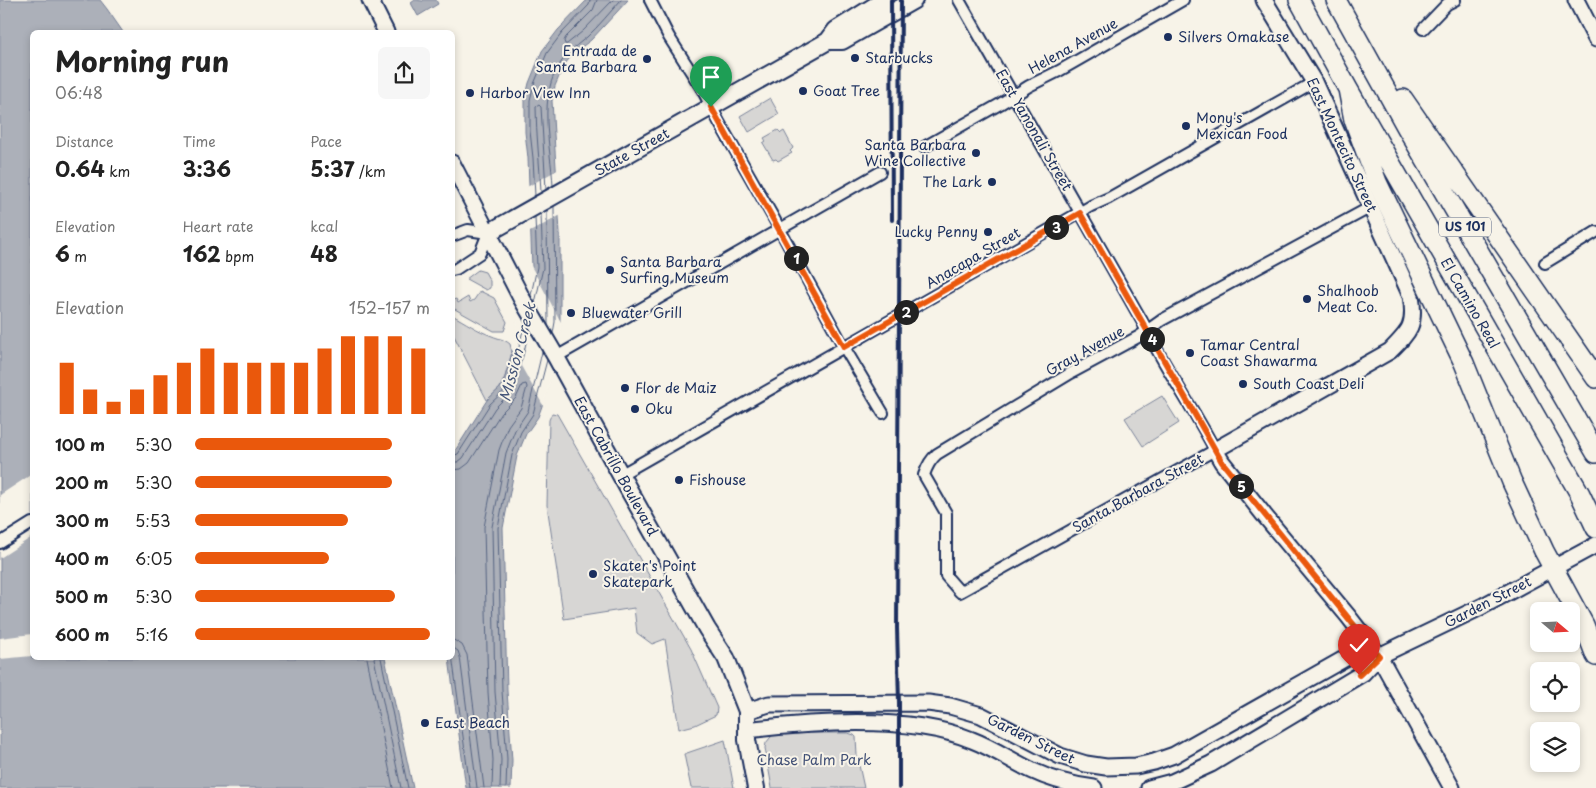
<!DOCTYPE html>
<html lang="en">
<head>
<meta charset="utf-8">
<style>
  :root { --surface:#fff; --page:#f6f6f6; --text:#222; --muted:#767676; --accent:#ea580c }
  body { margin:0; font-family:"Playpen Sans",sans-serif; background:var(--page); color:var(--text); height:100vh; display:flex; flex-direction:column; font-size:19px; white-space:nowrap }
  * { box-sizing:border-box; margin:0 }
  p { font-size:16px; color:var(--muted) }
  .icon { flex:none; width:28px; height:28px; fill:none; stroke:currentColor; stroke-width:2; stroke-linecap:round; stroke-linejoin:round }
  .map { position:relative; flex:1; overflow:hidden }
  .side { position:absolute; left:30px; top:30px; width:425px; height:630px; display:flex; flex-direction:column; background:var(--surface); border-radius:8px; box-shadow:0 2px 8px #0003 }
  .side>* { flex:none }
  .needle { width:32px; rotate:109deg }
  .buttons { position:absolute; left:1530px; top:602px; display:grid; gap:10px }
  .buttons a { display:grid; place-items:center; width:50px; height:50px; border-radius:8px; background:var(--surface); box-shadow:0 2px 8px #0003; font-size:25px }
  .pin { position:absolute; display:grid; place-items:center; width:42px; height:42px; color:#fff; margin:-51px -21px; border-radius:50% 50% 50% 0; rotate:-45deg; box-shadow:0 0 5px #0007 }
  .pin .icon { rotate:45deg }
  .km { position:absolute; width:25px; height:25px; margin:-12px; border-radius:50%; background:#222; color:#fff; font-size:14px; line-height:25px; text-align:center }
  .round { display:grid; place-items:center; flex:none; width:52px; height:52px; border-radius:8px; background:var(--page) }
  .summary { display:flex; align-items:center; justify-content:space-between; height:85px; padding:0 25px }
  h1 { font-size:28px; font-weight:700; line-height:38px }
  .stats { display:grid; grid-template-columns:repeat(3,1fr); gap:8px; height:85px; padding:5px 25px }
  .stats div { display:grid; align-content:center }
  .stats b { font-size:21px; font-weight:700 }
  .stats small { font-size:14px; font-weight:400 }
  .stats p { font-size:14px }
  .chart { height:140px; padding:10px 25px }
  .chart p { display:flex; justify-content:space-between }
  .chart svg { width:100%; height:90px; margin-top:5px; stroke:var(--accent); stroke-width:6 }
  ul { padding:0 25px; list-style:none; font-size:16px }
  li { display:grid; grid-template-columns:80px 60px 1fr; align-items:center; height:38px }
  li i { height:12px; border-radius:6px; background:var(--accent) }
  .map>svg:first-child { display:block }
  .green { fill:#d7d6d4; stroke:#798299 }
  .water { fill:#acb0b9; stroke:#727c95 }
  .pier { fill:#f7f3e8 }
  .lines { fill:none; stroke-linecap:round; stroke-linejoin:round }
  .shore { stroke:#556382; stroke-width:1 }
  .street-casing { stroke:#1b2f5e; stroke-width:14 }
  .secondary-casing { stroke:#1b2f5e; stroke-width:19 }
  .primary-casing { stroke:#1b2f5e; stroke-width:20 }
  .highway-casing { stroke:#1b2f5e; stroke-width:22 }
  .street { stroke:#f7f3e8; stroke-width:10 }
  .secondary { stroke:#f7f3e8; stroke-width:15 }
  .primary { stroke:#f7f3e8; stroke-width:16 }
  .highway { stroke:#f7f3e8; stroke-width:19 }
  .rail { stroke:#1b2f5e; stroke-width:4 }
  .route-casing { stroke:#fff; stroke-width:10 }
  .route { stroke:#ea580c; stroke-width:6 }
  .poi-dot { fill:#1b2f5e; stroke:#f7f3e8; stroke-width:2 }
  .labels { text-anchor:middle; stroke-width:4; stroke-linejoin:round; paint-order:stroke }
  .shield { fill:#f7f3e8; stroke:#5d6a87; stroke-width:1 }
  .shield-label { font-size:12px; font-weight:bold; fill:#1b2f5e }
  .poi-label { font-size:14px; fill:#1b2f5e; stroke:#f7f3e8; text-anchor:start }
  .street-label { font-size:14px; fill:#1b2f5e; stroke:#f7f3e8 }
  .park-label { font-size:14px; fill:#415076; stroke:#f7f3e8 }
  .water-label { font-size:15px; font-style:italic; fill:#465679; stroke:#f7f3e8 }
</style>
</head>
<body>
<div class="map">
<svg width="1596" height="788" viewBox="0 0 1596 788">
  <rect width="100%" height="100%" fill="#f7f3e8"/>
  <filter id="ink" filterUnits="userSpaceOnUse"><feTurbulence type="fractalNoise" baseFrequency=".02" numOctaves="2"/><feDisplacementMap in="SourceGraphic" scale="10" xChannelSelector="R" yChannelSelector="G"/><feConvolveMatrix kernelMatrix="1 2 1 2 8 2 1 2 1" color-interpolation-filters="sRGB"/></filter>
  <g filter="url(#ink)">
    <path class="green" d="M770,98L779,114L749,132L740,116Z
      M778,130L781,133L784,131L793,148L790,151L792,153L778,161L776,159L773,160L763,143L766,141L764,138Z
      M478,270L485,272L490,281V288L486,290L466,279Z
      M480,291L494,298L507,322L504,331H494L453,308V300L456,299L458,303L468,297L470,302L474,300Z
      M452,315C465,322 478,331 492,336C499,339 504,339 510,344L512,352L505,377L500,388L487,400L453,334Z
      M1162,396L1179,423L1143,446L1125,418Z
      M552,413L557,414L691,649L717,708L716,715L695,725L679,729L665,639L652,644L637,633L634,608L564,619L547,505L549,420Z
      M774,733H848L854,735L856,737L857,756L864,788H772L765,748L766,743Z
      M725,740L734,788H691L684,754Z"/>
    <path class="water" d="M0,0H100L107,9L123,32H32V658H385L413,788H0Z
      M415,0L423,1L424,0H436L438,4L418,16L411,3Z
      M587,0H628L591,40L575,52L564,65L555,86L552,101L560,233V322L542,406L538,417L526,434L517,456L503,528L507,691L512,760L511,788H466L449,658H452L453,454L487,400L500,388L505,377L512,353L532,267L528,158L525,132V100L529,83L542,51L558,30Z"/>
    <path class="pier" d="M559,169L561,215L528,233L527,187Z
      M530,264L562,324L544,407L511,348Z
      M32,474V537L0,558V495Z
      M32,634V656L0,659V638Z"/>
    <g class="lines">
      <path class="shore" d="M597,0L593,10L566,37L564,41L565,44H567L583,31L613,0
        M553,186C551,146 536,95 562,61C569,51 577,45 587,37C599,26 610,12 621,0
        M541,192C540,164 536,136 536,107L539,105L541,107L546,189
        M535,196L533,158L530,131V100L534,84L547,53L562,33L589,5L590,0
        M547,210L548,325
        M531,295L537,267L535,217
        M535,303L543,268L541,214
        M553,333L555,322L554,207
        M452,456L458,454L490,404L505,390L517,355L525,322
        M452,462H458L463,458L495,408L510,393L523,356L529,330
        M452,470L461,469L469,463L501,413L516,398L522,385L526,384L527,387L521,408L508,426L499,450L484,527L488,692L493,760L492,788
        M452,639L462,645L467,655L484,788
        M452,647L458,651L460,657L477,788
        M452,655L470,788
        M367,658L393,788
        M374,658L401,788
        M381,658L408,788
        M500,788L501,760L495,692L492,527L506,453L515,430L528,411L542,352
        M506,788L507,759L502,691L498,528L512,455L521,432L533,414L547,360"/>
      <g class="street-casing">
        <path id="street" d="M650,0L669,37L702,89L719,122L773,217L844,347L883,413
          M959,0L1142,321C1163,365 1192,406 1215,450L960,592L946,576V513L924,475C927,466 930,460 937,454L1071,373L1138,337L1162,320L1371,207
          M1423,29L1447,4L1455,0
          M924,147L1000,104L1029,86L1059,71L1183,0
          M452,236L468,230L488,233L480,253L456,269L452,270
          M1545,263L1596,232
          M556,357L880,172
          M620,475L1091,206L1109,198L1314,82
          M0,543L32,523"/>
      </g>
      <g class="secondary-casing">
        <path id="secondary" d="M370,0L386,32
          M1264,0L1314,82L1411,296C1416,325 1410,331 1390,351L1215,450L1222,462L1264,515L1348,616L1379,656L1452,788
          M1576,0L1596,39
          M452,163L488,233
          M747,711L769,704L928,703L950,706L981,715L1060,756L1086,764L1106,767L1136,766L1154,762L1174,755L1351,655L1379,656
          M747,730C812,722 910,714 972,740C993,748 1012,761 1033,771C1052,780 1073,785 1094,788
          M1149,788L1172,782L1211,764L1363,673L1379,656L1481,607L1596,545"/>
      </g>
      <g class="primary-casing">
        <path id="primary" d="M828,41H842L914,0
          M756,788L747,740V711L726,658L707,629L630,492L556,357L522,299L488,233L828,41L836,30L884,0"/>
      </g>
      <g class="highway-casing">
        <path id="highway" d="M1299,0L1348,89L1580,494L1596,528
          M1336,0L1407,128L1596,453
          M1348,89L1354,120L1377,182L1464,363L1512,482L1544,551L1584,625L1596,656
          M1403,99L1596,378"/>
      </g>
      <use href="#street" class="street"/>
      <use href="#secondary" class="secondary"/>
      <use href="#primary" class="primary"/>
      <use href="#highway" class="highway"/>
      <path class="rail" d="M891,0L892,220
        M899,788V703L897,628L901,0"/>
    </g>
  </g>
  <g class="lines" filter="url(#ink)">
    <g class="route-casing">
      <path id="route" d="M711,107L844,347L1080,213L1222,462L1379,656L1359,675"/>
    </g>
    <use href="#route" class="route"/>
  </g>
  <g class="poi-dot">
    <circle cx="1168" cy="37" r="5"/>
    <circle cx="855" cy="58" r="5"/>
    <circle cx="647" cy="59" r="5"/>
    <circle cx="803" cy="91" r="5"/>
    <circle cx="470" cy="93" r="5"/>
    <circle cx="1186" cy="126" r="5"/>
    <circle cx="976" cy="153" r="5"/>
    <circle cx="992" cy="182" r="5"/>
    <circle cx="988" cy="232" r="5"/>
    <circle cx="610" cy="270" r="5"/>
    <circle cx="1307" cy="299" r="5"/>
    <circle cx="571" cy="313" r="5"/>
    <circle cx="1190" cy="353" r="5"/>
    <circle cx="1243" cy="384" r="5"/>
    <circle cx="625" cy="388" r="5"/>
    <circle cx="635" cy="409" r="5"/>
    <circle cx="679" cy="480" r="5"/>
    <circle cx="593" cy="574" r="5"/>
    <circle cx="425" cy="723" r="5"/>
  </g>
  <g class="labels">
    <rect class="shield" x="1439" y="217.5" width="52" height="19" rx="4"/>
    <g class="shield-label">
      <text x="1465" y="231">US 101</text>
    </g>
    <g class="poi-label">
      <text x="1178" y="42">Silvers Omakase</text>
      <text x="637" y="56" text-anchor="end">Entrada de<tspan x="637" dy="16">Santa Barbara</tspan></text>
      <text x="865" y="63">Starbucks</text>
      <text x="813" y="96">Goat Tree</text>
      <text x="480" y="98">Harbor View Inn</text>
      <text x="1196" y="123">Mony's<tspan x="1196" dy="16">Mexican Food</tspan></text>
      <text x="966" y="150" text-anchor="end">Santa Barbara<tspan x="966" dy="16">Wine Collective</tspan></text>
      <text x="982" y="187" text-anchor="end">The Lark</text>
      <text x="978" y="237" text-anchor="end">Lucky Penny</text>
      <text x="620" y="267">Santa Barbara<tspan x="620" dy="16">Surfing Museum</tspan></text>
      <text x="1317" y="296">Shalhoob<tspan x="1317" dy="16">Meat Co.</tspan></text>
      <text x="581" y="318">Bluewater Grill</text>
      <text x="1200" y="350">Tamar Central<tspan x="1200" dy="16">Coast Shawarma</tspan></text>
      <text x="1253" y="389">South Coast Deli</text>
      <text x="635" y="393">Flor de Maiz</text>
      <text x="645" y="414">Oku</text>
      <text x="689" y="485">Fishouse</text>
      <text x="603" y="571">Skater's Point<tspan x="603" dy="16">Skatepark</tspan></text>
      <text x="435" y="728">East Beach</text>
    </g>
    <g class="street-label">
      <text transform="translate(1073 46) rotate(-29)" y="5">Helena Avenue</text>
      <text transform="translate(1034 130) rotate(60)" y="5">East Yanonali Street</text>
      <text transform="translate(1342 145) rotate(65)" y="5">East Montecito Street</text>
      <text transform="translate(632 152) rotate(-29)" y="5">State Street</text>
      <text transform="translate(973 258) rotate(-30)" y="5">Anacapa Street</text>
      <text transform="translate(1470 303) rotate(60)" y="5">El Camino Real</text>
      <text transform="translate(1085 351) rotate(-29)" y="5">Gray Avenue</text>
      <text transform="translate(616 466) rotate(61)" y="5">East Cabrillo Boulevard</text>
      <text transform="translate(1138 493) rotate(-29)" y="5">Santa Barbara Street</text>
      <text transform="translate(1488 602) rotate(-27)" y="5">Garden Street</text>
      <text transform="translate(1031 739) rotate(26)" y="5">Garden Street</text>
    </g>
    <g class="park-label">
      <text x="814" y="765">Chase Palm Park</text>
    </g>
    <g class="water-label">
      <text transform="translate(518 352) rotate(-75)" y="5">Mission Creek</text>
    </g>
  </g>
</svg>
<div class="buttons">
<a><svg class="needle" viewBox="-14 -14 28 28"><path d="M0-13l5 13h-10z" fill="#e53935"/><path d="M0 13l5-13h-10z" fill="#767676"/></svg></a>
<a><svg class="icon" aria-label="locate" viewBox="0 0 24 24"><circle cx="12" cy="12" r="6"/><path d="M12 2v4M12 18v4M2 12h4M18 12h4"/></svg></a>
<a><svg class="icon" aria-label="layers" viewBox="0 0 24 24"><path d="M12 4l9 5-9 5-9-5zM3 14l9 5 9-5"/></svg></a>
</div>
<div class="pin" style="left:711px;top:107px;background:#1e9e55"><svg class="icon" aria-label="arrive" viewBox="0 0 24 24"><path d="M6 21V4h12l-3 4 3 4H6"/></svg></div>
<div class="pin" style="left:1359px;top:675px;background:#d93025"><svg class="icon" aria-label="check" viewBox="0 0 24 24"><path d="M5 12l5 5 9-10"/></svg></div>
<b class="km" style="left:796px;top:258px">1</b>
<b class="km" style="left:906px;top:312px">2</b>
<b class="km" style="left:1056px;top:227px">3</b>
<b class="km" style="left:1152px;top:339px">4</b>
<b class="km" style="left:1241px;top:486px">5</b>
<section class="side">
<div class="summary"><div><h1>Morning run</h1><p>06:48</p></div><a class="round"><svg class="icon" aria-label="share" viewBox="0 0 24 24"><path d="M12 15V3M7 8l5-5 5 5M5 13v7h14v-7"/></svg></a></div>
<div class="stats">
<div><p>Distance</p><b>0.64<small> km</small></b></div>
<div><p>Time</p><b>3:36</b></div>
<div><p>Pace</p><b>5:37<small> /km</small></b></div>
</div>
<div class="stats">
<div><p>Elevation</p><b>6<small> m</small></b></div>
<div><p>Heart rate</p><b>162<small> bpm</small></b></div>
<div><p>kcal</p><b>48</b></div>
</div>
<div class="chart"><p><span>Elevation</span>152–157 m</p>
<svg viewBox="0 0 160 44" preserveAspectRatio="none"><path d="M5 44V19M15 44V32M25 44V38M35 44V32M45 44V25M55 44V19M65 44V12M75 44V19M85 44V19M95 44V19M105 44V19M115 44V12M125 44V6M135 44V6M145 44V6M155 44V12"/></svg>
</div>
<ul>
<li><b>100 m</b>5:30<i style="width:84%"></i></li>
<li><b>200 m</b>5:30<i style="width:84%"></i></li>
<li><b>300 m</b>5:53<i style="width:65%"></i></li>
<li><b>400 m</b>6:05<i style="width:57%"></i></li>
<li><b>500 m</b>5:30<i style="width:85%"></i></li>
<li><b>600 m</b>5:16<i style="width:100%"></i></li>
</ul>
</section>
</div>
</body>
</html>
